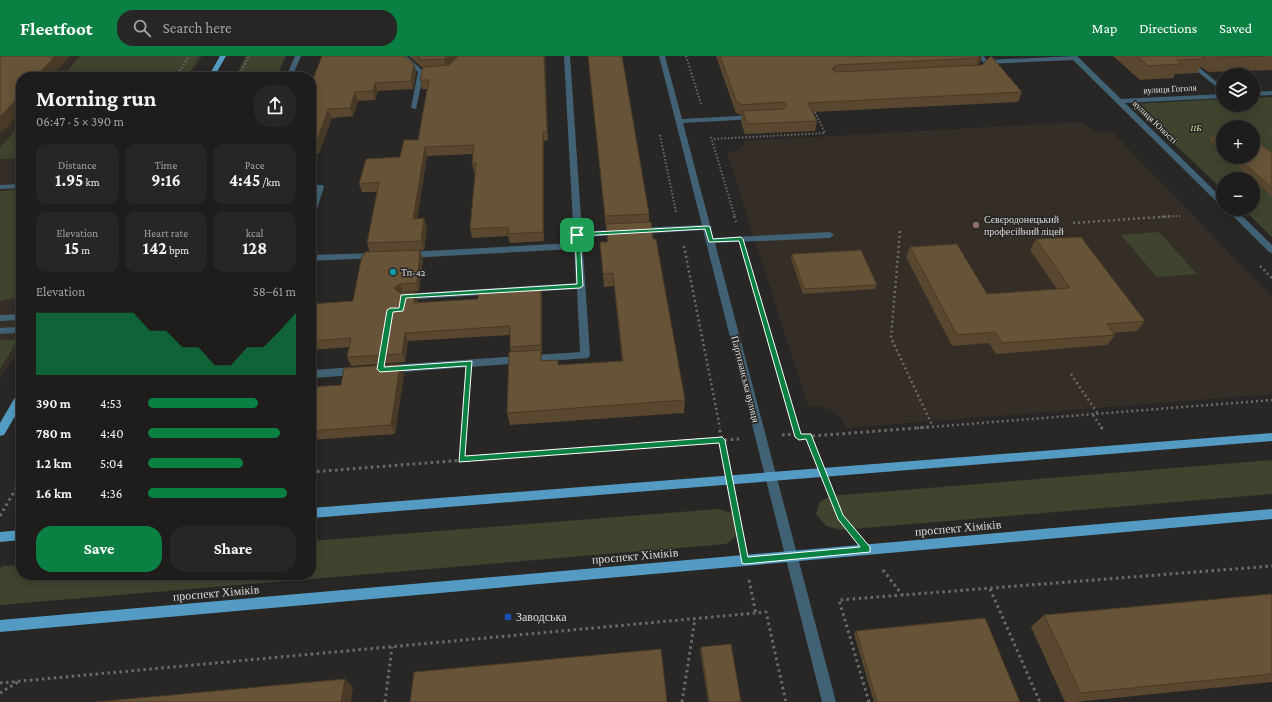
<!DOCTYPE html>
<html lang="en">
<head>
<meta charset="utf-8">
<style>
  :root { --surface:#1e1d1c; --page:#262625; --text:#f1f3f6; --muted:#a1a2a3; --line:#3c3b3b; --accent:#0b8043 }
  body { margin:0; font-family:"Crimson Pro",serif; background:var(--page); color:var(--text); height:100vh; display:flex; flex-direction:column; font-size:15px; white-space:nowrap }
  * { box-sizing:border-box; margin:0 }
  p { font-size:13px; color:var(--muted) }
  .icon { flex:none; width:22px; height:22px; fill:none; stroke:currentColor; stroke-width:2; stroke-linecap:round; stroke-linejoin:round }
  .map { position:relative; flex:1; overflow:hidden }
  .details { position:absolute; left:16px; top:16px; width:300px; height:508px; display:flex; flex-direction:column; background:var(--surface); border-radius:16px; box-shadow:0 2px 10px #0003,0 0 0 1px var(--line) }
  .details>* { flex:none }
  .buttons { position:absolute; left:1216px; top:12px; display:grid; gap:8px }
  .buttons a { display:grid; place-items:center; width:44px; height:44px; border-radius:50%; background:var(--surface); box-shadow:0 2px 10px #0003,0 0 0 1px var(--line); font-size:20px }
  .pin { position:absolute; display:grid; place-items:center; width:34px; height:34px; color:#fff; margin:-17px; border-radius:8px; box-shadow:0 2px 6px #0006 }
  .round { display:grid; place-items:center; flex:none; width:42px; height:42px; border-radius:16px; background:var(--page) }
  .summary { display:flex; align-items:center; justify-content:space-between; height:68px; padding:0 20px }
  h1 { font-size:22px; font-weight:700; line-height:30px }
  .metrics { display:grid; grid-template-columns:repeat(3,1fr); gap:6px; height:68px; padding:4px 20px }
  .metrics div { display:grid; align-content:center; border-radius:10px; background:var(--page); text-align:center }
  .metrics b { font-size:17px; font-weight:700 }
  .metrics small { font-size:11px; font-weight:400 }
  .metrics p { font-size:11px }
  .chart { height:112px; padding:8px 20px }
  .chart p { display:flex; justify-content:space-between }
  .chart svg { width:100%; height:72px; margin-top:4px; fill:var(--accent); opacity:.7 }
  .button { display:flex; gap:8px; margin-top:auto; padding:8px 20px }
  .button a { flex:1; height:46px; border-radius:16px; background:var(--accent); color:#fff; font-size:16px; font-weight:700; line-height:46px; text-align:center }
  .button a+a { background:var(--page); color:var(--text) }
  ul { padding:0 20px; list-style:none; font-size:13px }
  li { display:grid; grid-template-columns:64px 48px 1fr; align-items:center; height:30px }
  li i { height:10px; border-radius:5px; background:var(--accent) }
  header { display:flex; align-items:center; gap:24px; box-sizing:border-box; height:56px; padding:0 20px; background:var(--accent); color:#fff }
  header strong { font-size:19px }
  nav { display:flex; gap:22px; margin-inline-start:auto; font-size:14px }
  .search { width:280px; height:36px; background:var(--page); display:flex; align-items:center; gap:10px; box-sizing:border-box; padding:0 14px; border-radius:16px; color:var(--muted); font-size:15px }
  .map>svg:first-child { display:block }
  .built { fill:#342e27 }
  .green { fill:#3f442e; fill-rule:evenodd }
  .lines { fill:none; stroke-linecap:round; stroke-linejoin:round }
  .path-far2 { stroke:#6c6b6a; stroke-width:2; stroke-dasharray:1.5 2; stroke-linecap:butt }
  .path-far1 { stroke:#6c6b6a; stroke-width:2.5; stroke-dasharray:2 3; stroke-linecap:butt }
  .path { stroke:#6c6b6a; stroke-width:3; stroke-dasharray:2.5 3.5; stroke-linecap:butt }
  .minor { fill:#416275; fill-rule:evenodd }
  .major { fill:#549bc3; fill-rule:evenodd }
  .wall { fill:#59472f }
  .shaded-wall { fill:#483a26 }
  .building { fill:#675337; stroke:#483a26 }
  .route { fill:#0b8043; stroke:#fff; fill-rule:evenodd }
  .education-dot { fill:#8d6e63; stroke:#282725; stroke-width:1.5 }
  .culture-dot { fill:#0f9aa8; stroke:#282725; stroke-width:1.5 }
  .transit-dot { fill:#1a4fb4; stroke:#282725; stroke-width:1.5 }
  .labels { text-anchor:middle; stroke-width:3; stroke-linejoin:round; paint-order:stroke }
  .far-street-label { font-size:9px; fill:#dfdedd; stroke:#282725 }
  .far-park-label { font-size:9px; font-style:italic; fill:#d9e8ac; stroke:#282725 }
  .poi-label { font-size:10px; fill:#dfdedd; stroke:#282725; text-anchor:start }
  .street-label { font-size:10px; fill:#dfdedd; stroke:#282725 }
  .near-street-label { font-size:12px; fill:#dfdedd; stroke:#282725 }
  .near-poi-label { font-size:12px; fill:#dfdedd; stroke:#282725; text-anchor:start }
</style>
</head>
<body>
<header>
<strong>Fleetfoot</strong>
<div class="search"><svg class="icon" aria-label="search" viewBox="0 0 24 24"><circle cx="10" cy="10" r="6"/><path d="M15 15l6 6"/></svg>Search here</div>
<nav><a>Map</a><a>Directions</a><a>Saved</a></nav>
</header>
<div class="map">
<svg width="1272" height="646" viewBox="0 0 1272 646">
  <rect width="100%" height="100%" fill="#282725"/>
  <path class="built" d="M0,0H203L190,21H21V290L0,323Z
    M1081,66L1095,75L1113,77L1272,241V338L847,372L841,362L832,354L818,350H808L727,97L739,94L744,89V85Z"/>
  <path class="green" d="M80,0H200L187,21H62Z
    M246,0H286L276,21H235Z
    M1272,41V181L1243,153H1253V123H1223V134L1132,48L1223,43V49H1253V42ZM1223,71H1253V101H1223Z
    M21,68V102L0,103V92Z
    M21,134V239L16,242L0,245V135Z
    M1159,176L1197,218L1157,221L1121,179Z
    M0,284H18L0,313Z
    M1272,404V438L840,474L826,470L816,458L820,446L830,440Z
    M719,453L732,457L739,468L737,479L726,488L0,549V512L4,510L21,509V519H311V485Z"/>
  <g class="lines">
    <path class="path-far2" d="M686,0L701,48
      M176,21L189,0
      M238,21L249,0
      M660,79L676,156
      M711,81L735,161
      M714,83L825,77L814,54
      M1158,161L1180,160"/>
    <path class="path-far1" d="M734,160L736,166
      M1073,167L1173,160
      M900,175L891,282L933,371
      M684,190L720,372
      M746,200L796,372
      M1260,210L1272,222
      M1071,318L1098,358
      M1093,359L1102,372
      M464,372L468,326
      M917,372L1272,344"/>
    <path class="path" d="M796,371L799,381L930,371
      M1101,371L1104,375
      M782,379L797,378
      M809,381L816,398
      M462,404L465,371
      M726,405L722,384L741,383
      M311,416L722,384L719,371
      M831,436L840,461L851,474
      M733,444L741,484
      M0,460L21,424
      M883,514L903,540
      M749,524L756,558
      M990,533L1040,646
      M0,627L766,556L786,646
      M0,637L18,626
      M385,646L392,591
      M682,646L695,563
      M869,646L839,544L1272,510"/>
    <path class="minor" d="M295,0H301L292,21H286Z
      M400,0H407L424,16L416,53L411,52L418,16Z
      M564,0H570L582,176L619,173L623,176L619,179L582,181L590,299L588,302L389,317L386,316L384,313L386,310L389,309L580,296L577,233L403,244L398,241L403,238L576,227L574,193L408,202L404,199L408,196L574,187Z
      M659,0H665L682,63L755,59L758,61L755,63L683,67L710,169L712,171L711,173L713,182L830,176L834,179L830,182L715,187L836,646H822L703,174L639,178L635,175L639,172L702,169Z
      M977,0H983L987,4L1077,0L1121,43L1223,38V42L1125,47L1223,143V149H1220L1073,4L985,8Z
      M1178,0H1185L1223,31V36Z
      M1272,35V39L1253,40V36Z
      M21,128V132L0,133V129Z
      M317,129H323L324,131L315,159L311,161V147Z
      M1226,153H1235L1272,189V197L1269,196Z
      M374,197L377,198L378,200L377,202L311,205V199Z
      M21,258V264L0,265V259Z
      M17,271L21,272V279L16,277L0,278V272Z
      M357,311L361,312L362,315L361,318L357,319L311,322V314Z"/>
    <path class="major" d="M220,0H226L214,21H208Z
      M21,337V350L4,379L0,380V367L17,338Z
      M1272,377V385L311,462V452Z
      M1272,453V463L0,576V564Z
      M21,474V484L0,486V476Z"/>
  </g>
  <path class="wall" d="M409,0H457L448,9H449L458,0H545L548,84L544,85V185L510,187L508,180L472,182L470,173L476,116H474L472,107L473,98L427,100L417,162L427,171L424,194L370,196L367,187L377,136H362L359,128L400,101L418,84L427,33H422L420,24L423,12Z
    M588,0H622L649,158V166L653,183L685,344L684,357L510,369L507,357L511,296L510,291V279L408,285L405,306L351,310L347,301L349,291L311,294V248L353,245L423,203L419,235L403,236L418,245V246L542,241V297H541L542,305L559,309L622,305L614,230L604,231L600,186H607L606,173Z
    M716,0H982L980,6L978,9L1022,36L1018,46L813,56L817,65L815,75L745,78L741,66L742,58L739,59L738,57H736Z
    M1113,0H1272V14L1208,16L1201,11L1197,17L1175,18L1173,22L1140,24Z
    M414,8L416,17L413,33L378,35L375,44L358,45L353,60L332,62L319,97L311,98V28Z
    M1212,79H1223V96L1209,84Z
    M1272,97V140L1228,101H1253Z
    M1036,183L1145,265L1137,275L1114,277L1115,279L1107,289L996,298L989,287L952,290L906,201L910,191L987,238L1057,233L1030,194Z
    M792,198L877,229L875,233L803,238L791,203Z
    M404,317L395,378L311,384V331L341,329Z
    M1272,538V626L1075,646H1065L1031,571L1044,559Z
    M856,575L1020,646H874L854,578Z
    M701,591L741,646H708L700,594Z"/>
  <path class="shaded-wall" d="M55,0H70L51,21H36Z
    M447,0H457L445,12L444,3Z
    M544,0H545L548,84L547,76Z
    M980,0H982L980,6L975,12L979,2Z
    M414,8L416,17L413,33L411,25Z
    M836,9L834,18L832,13Z
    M375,27L378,35L375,44L373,35Z
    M355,36L358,45L353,60L350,52Z
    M21,38V55L2,77L0,75V61Z
    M328,53L332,62L319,97L316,88Z
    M543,76L544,85V185L543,176Z
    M425,91L427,100L416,172L413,163Z
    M424,162L427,171L424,194L421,185Z
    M420,194L423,203L419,235L417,227Z
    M400,228L403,236L397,240L394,232Z
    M541,232L542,241V297L541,289Z
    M415,236L418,245L417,255L414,247Z
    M405,277L408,285L405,306L402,298Z
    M400,308L404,317L395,378L391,369Z
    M345,623L353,631L351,646H341Z"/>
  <path class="building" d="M0,0H55L36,21H21V38L0,61Z
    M322,0H405L414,8L411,25L375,27L373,35L355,36L350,52L328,53L316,88L311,89V28Z
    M417,0H447L444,3L422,4Z
    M458,0H544L547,76H543V176L508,178L509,171L470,173L476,107H472L474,89L425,91L413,163L424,162L421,185L367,187L379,126L359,128L366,103L400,101L404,84H418L429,24H420L423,11L449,9Z
    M588,0H622L649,158L605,160Z
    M720,0H980L979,2L836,9L832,13L836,16L982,9L991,0L1022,36L808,47L817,65L747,68L743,55L783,53L787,49L783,46L740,49V47H737Z
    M1137,0H1202L1206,3L1177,4L1181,8L1148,10Z
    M1214,0H1266L1217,2Z
    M1212,79H1223V89Z
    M1253,82L1272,97V132L1237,101H1253Z
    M651,166L653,183H656L685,344L507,357L509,296L541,294V305L558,304V309L623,305L613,217L603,218L600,186H608L606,168Z
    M1081,181L1145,265L1107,268L1115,279L1002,287L995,276L957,279L910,191L957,188L987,238L1070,232L1036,183Z
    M420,194L417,227L400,228L394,232L400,237L415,236L414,247L478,243V236L541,232V289L510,291V270L405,277L402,298L347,301L351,282L311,285V248L353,245L362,199H364L365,196Z
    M861,194L877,229L804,233L792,198Z
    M400,308L391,369L311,375V331L341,329L344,312Z
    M1272,538V618L1081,637L1044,559Z
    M985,562L1020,646H877L856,575Z
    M731,588L741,646H709L701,591Z
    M661,593L667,646H410L414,616Z
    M345,623L341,646H95Z"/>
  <path class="route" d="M708,170L710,171L713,183L741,181L743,183L801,378H811L843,459L870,491V496L745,508L742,507L719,387L459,406L466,310L380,316L377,313L387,254L390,252H399L401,239L577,228L575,177ZM705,173L709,186L739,185L795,381L799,384L806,383L838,463L860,491L748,501L725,384L722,381L465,400L472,305L384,311L393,256L403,255L406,242L580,232L583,230L580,180Z"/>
  <circle class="education-dot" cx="976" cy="169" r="4"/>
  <circle class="culture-dot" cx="393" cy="216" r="4"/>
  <rect class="transit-dot" x="504" y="557" width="8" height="8" rx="2"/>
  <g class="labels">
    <g class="far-street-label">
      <text transform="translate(1170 33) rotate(-3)" y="3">вулиця Гоголя</text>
      <text transform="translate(1155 66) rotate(44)" y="3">вулиця Юності</text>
    </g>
    <g class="far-park-label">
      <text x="1196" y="75">11Б</text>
    </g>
    <g class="poi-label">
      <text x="984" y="167">Сєвєродонецький<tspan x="984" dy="12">професійний ліцей</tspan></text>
      <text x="401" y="220">Тп-42</text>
    </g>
    <g class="street-label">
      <text transform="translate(746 323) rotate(76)" y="4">Партизанська вулиця</text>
    </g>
    <g class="near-street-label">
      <text transform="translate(958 472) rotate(-5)" y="4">проспект Хіміків</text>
      <text transform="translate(635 500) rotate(-5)" y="4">проспект Хіміків</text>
      <text transform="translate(216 537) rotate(-5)" y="4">проспект Хіміків</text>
    </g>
    <g class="near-poi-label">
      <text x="516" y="565">Заводська</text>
    </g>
  </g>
</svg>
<div class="buttons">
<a><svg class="icon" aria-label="layers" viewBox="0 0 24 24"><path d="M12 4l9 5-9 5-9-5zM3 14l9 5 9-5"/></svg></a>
<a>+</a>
<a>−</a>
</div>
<div class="pin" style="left:577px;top:179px;background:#1e9e55"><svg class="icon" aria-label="arrive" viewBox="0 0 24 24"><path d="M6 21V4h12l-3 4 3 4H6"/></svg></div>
<section class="details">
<div class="summary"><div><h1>Morning run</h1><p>06:47 · 5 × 390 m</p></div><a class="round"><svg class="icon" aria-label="share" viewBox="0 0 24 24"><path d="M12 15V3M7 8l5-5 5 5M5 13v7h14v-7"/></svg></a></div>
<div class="metrics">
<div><p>Distance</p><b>1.95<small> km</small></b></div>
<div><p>Time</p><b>9:16</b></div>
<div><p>Pace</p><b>4:45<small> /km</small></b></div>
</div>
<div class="metrics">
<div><p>Elevation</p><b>15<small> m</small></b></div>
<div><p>Heart rate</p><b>142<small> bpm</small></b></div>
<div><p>kcal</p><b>128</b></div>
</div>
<div class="chart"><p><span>Elevation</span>58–61 m</p>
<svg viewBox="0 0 160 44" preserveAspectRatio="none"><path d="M0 44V6L10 6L20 6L30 6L40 6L50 6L60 6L70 17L80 17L90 27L100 27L110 38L120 38L130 27L140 27L150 17L160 6V44z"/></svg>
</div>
<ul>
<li><b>390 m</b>4:53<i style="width:74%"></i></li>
<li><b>780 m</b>4:40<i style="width:89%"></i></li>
<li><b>1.2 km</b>5:04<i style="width:64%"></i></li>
<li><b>1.6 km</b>4:36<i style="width:94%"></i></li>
</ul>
<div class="button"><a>Save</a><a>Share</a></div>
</section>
</div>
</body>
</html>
